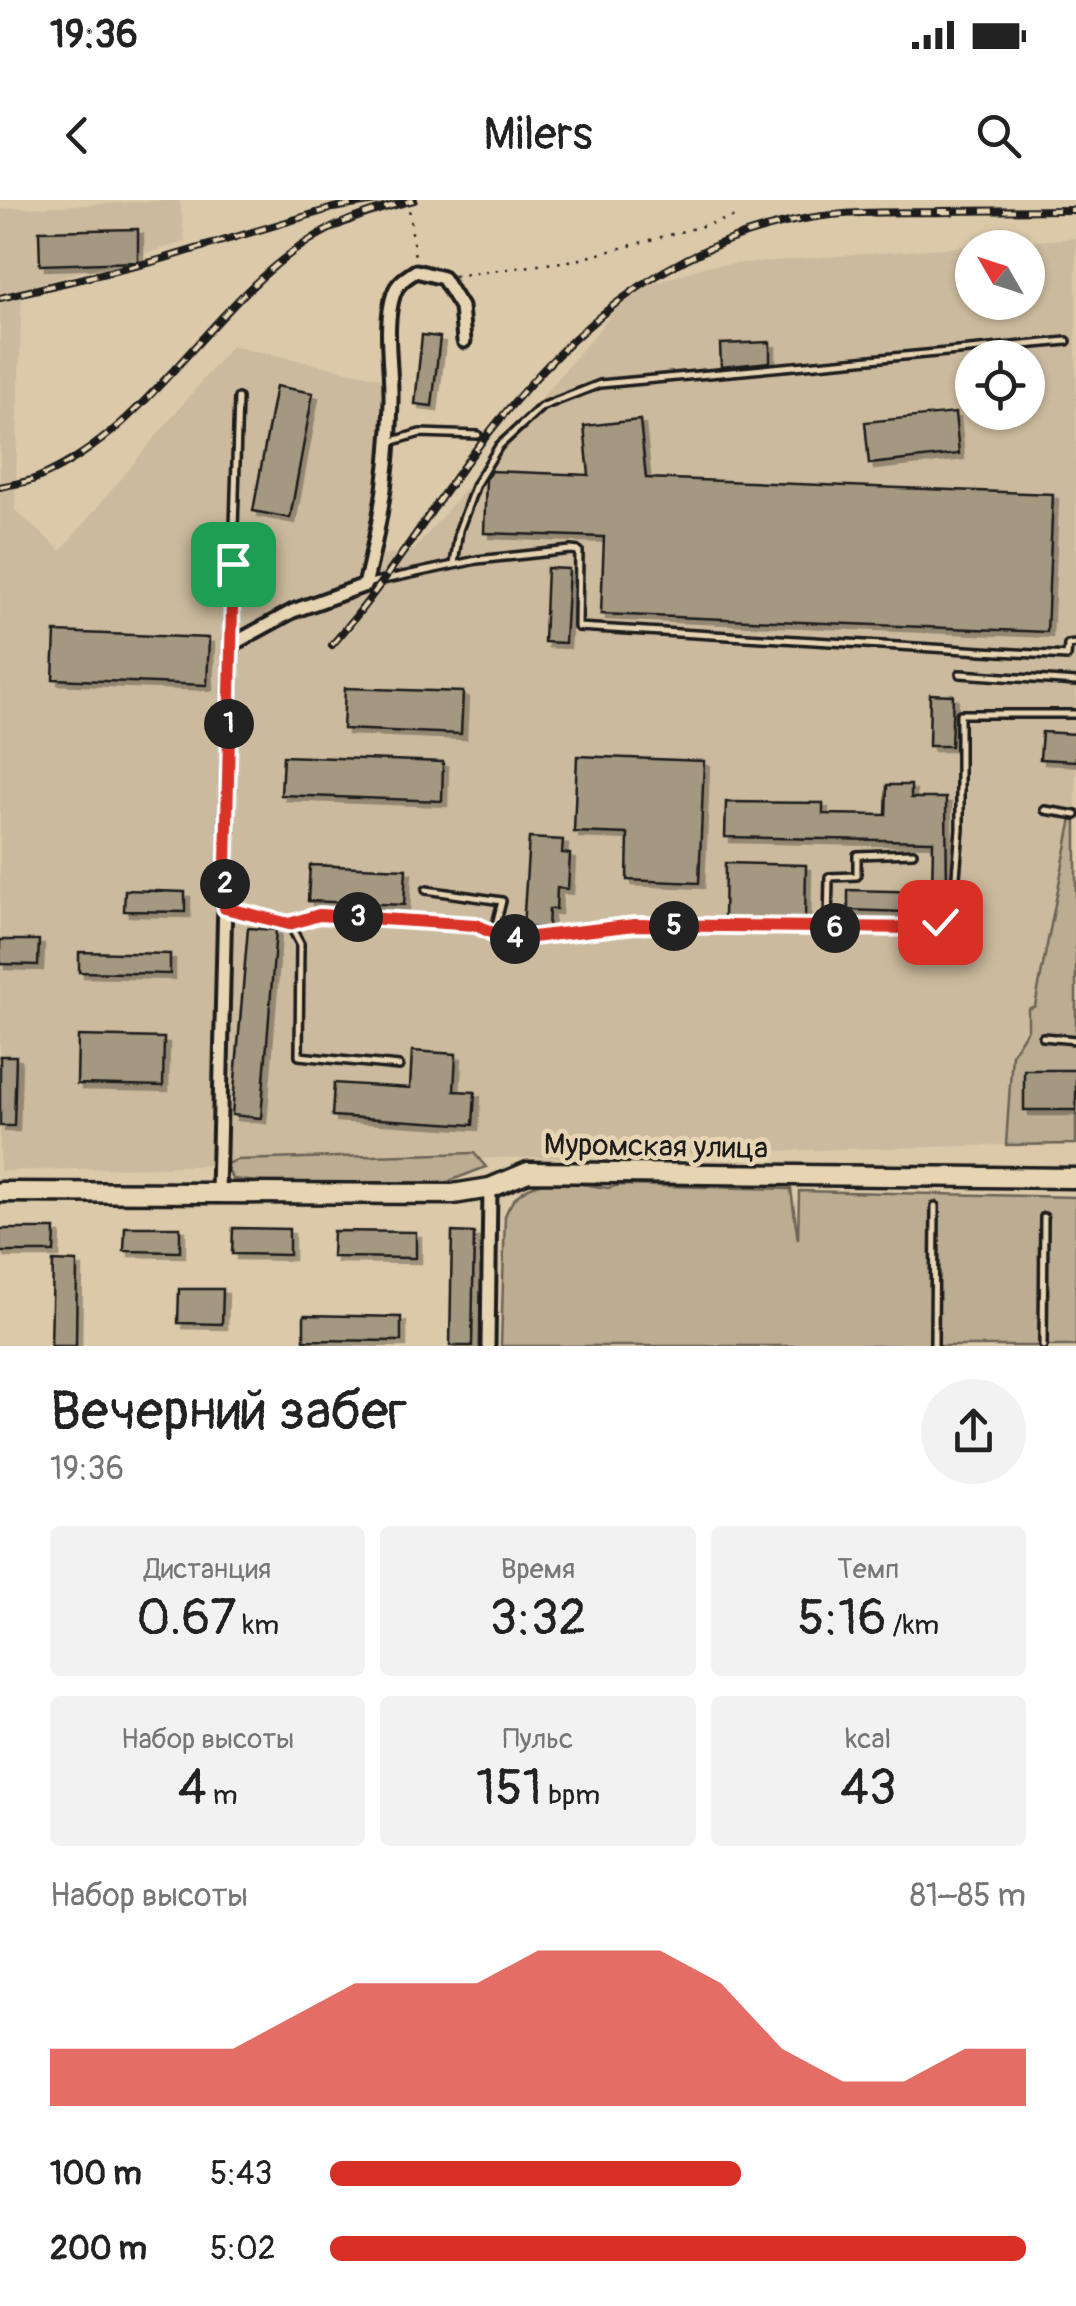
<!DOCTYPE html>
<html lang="ru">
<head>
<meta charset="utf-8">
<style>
  :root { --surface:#fff; --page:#f2f2f2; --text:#222; --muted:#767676; --accent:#d93025 }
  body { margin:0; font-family:Pangolin,sans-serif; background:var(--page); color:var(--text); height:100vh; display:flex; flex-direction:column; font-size:38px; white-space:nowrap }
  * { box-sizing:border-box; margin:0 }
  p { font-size:32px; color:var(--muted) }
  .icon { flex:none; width:55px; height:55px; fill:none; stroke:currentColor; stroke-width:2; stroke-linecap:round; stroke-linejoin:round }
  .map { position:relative; height:1146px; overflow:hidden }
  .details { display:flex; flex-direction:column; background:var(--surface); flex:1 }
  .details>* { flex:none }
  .needle { width:65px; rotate:309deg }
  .fabs { position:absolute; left:955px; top:30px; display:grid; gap:20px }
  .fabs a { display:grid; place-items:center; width:90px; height:90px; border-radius:50%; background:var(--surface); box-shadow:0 2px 8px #0004; font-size:50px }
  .pin { position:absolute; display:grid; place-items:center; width:85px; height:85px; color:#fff; margin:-42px; border-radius:20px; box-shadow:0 5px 15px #0006 }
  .km { position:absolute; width:50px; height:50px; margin:-25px; border-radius:50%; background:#222; color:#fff; font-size:28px; line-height:50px; text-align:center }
  .round { display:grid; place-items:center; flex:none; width:105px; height:105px; border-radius:52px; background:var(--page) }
  .headline { display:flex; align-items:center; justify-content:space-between; height:170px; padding:0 50px }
  h1 { font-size:55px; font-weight:600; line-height:75px }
  .stats { display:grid; grid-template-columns:repeat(3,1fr); gap:15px; height:170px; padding:10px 50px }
  .stats div { display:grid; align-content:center; border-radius:10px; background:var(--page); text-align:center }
  .stats b { font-size:50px; font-weight:600 }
  .stats small { font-size:28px; font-weight:400 }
  .stats p { font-size:28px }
  .chart { height:280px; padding:20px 50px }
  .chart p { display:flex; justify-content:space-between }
  .chart svg { width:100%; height:180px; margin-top:10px; fill:var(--accent); opacity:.7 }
  ul { padding:0 50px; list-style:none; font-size:32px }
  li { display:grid; grid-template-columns:160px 120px 1fr; align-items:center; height:75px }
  li i { height:25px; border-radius:12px; background:var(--accent) }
  .status { display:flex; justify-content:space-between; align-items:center; height:70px; padding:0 50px; background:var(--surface); direction:ltr }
  .status svg { height:28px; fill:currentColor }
  header { display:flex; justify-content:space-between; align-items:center; height:130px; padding:0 50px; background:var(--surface); font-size:45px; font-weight:600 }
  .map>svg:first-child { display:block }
  .built { fill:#cbba9d; fill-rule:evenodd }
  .green { fill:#bbac92; stroke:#6c6457; stroke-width:2.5 }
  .building { fill:#a59881; stroke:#1c1c1c; stroke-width:2.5; filter:url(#shadow) }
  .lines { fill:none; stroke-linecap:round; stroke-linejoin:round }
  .lane-casing { stroke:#1c1c1c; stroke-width:12 }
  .street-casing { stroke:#1c1c1c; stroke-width:19 }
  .primary-casing { stroke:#1c1c1c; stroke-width:25 }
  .path { stroke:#1c1c1c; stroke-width:2.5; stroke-dasharray:2.5 8; stroke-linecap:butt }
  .lane { stroke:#e7d4b2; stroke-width:5 }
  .street { stroke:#e7d4b2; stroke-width:11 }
  .primary { stroke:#e7d4b2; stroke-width:18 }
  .rail-casing { stroke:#1c1c1c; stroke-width:8 }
  .rail { stroke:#e7d4b2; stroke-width:4; stroke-dasharray:11; stroke-linecap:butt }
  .route-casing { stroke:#fff; stroke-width:20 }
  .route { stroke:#d93025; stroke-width:12 }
  .labels { text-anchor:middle; stroke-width:9; stroke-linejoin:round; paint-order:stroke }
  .street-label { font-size:30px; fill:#1c1c1c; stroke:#e7d4b2 }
</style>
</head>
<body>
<div class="status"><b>19:36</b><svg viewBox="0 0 49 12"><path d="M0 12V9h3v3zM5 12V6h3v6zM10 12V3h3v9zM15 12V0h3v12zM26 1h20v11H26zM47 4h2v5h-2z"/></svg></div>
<header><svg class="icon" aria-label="back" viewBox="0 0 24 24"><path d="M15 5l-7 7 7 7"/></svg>Milers<svg class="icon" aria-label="search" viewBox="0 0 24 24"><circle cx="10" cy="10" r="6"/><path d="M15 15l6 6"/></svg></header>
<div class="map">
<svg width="1076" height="1146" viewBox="0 0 1076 1146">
  <defs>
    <filter id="shadow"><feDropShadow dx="5" dy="5" stdDeviation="0" flood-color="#0004"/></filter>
  </defs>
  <rect width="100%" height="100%" fill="#dbc9a9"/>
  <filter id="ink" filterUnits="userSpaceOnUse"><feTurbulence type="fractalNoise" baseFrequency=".01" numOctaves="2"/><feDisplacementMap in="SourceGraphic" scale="20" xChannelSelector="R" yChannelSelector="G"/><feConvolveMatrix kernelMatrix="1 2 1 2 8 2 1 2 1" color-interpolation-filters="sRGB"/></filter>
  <g filter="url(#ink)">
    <path class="built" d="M180,0L185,42L22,89L15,310L61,351L231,146L389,180L369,357L414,350L631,91L707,66L1076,38V618H1072L1035,806L1028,829L1012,854L1006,945L0,971V9ZM972,48H1028V102H972ZM972,158H1028V212H972Z"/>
    <path class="green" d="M1072,618H1076V944L1006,945L1012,854L1028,829V809L1035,806Z
      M474,953L486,967L447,982L266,983L232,979L226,964L237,960Z
      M554,980L608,988L620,985L791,989L798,1040L799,991L1076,997V1146H501L505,1016C514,991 529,986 554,980Z"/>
    <path class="building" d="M138,29V62L40,65L39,31Z
      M422,135L440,137L432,206L415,204Z
      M770,142V162L721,167L720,144Z
      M276,186L313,193L290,318L253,311Z
      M955,213L959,254L869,264L865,222Z
      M640,220L646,278L1053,294L1047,432L601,414L604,337L484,333L486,279L491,271L589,275L584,226Z
      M547,368L569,369L565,443L544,442Z
      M55,432L209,438L207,485L53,479Z
      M345,488L463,492L461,534L343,529Z
      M930,494L953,495L951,546H929Z
      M1042,532L1076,534V561L1040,559Z
      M283,556L443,562L442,601L281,595Z
      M577,556L704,561L699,683L627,680L628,634L574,632Z
      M887,585H911V598H946L947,693H935L934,713L848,710V690L932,692L933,641L725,637L726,602L823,603V614L886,615Z
      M529,638L563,640L562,653L570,654L568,689L557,688L556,709H549L548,728L523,727Z
      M725,663L806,665L805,720H724Z
      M310,665L406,669L404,705L308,701Z
      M125,690L185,692V712L124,711Z
      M248,728L276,730L261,918L232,915Z
      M0,740H39L38,765L0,764Z
      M79,752L170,754V774L79,772Z
      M78,836L164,838L163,886L77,884Z
      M412,851L456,854L454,891L475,892L473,925L332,916L334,883L410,888Z
      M0,856H16L14,926H0Z
      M1024,870H1076V910H1024Z
      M125,1027H180V1052L124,1051Z
      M233,1028L289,1029V1055L232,1054Z
      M0,1029H55L54,1052H0Z
      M333,1031L416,1032V1058L332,1057Z
      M452,1032L474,1033L472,1146H450Z
      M53,1061L77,1062L76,1146H51Z
      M179,1089H223L222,1124L178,1123Z
      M304,1115L401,1117V1141L304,1140Z"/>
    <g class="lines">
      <g class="lane-casing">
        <path id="lane" d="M390,242L420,233L478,235
          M233,360L238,198
          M454,364L459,330L476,284L499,246L541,207L600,184L1067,141
          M369,383L477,360L571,350L579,351L578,427L1067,456L1068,445L1076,444
          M960,474L1076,482
          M1045,610L1076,615
          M913,653L857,655V676L829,677L828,727L926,728L941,722L954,700L960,629V514H1076
          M426,690L502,701L494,733
          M228,709L289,723L300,744L299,856L399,866
          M289,723L319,715L476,725L507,740L635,725L828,727
          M1043,837L1076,840
          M934,1146L935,1006
          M1043,1146L1044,1017"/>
      </g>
      <g class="street-casing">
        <path id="street" d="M231,445L293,411L365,385C380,326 390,263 391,201C392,167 383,125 394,93C398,82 407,77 416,71L443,78L461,107L464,141
          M218,993L233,363
          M488,1146L490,988"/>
      </g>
      <g class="primary-casing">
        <path id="primary" d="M0,992L453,994L490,988L528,972L1076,978"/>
      </g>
      <path class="path" d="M408,0L415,58
        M454,76L577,60L739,16"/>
      <use href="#lane" class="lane"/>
      <use href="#street" class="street"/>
      <use href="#primary" class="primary"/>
      <g class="rail-casing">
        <path id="rail" d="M938,11L1076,10
          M0,98L152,62L333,8L375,1
          M0,287C12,284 26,283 37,278C150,231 207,107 307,42C338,21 377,9 414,0
          M332,445C384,386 424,319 471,256C560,138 658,45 809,18C856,10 905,13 952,12"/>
      </g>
      <use href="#rail" class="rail"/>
    </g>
  </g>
  <g class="lines" filter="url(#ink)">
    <g class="route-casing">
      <path id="route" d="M233,364L225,708L289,724L319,715L476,725L507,740L635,725L926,728L940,722"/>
    </g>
    <use href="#route" class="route"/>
  </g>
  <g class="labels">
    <g class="street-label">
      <text transform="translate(656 946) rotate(1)" y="10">Муромская улица</text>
    </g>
  </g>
</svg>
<div class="fabs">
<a><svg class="needle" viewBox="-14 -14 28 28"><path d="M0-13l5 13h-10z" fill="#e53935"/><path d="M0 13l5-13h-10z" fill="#767676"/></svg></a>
<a><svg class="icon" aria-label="locate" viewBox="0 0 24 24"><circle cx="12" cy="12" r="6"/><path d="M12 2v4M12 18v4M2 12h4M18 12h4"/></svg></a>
</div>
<div class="pin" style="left:233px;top:364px;background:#1e9e55"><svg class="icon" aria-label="arrive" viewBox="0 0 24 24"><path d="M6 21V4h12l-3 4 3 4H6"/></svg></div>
<div class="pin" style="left:940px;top:722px;background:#d93025"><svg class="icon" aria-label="check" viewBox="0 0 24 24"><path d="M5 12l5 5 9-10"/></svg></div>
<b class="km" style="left:229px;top:524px">1</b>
<b class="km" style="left:225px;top:684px">2</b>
<b class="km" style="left:358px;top:717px">3</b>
<b class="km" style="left:515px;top:739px">4</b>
<b class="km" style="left:674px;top:726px">5</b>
<b class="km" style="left:835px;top:728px">6</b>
</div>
<section class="details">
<div class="headline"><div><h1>Вечерний забег</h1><p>19:36</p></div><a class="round"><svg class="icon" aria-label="share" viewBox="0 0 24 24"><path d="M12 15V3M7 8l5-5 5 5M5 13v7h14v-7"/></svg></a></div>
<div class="stats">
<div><p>Дистанция</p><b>0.67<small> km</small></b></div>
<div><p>Время</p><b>3:32</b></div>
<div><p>Темп</p><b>5:16<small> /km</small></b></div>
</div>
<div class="stats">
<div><p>Набор высоты</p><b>4<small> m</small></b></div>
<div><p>Пульс</p><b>151<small> bpm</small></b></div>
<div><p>kcal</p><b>43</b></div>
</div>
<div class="chart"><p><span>Набор высоты</span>81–85 m</p>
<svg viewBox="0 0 160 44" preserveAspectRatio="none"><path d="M0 44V30L10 30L20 30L30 30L40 22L50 14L60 14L70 14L80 6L90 6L100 6L110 14L120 30L130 38L140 38L150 30L160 30V44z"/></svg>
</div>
<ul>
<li><b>100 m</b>5:43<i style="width:59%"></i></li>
<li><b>200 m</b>5:02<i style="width:100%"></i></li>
</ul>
</section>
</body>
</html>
